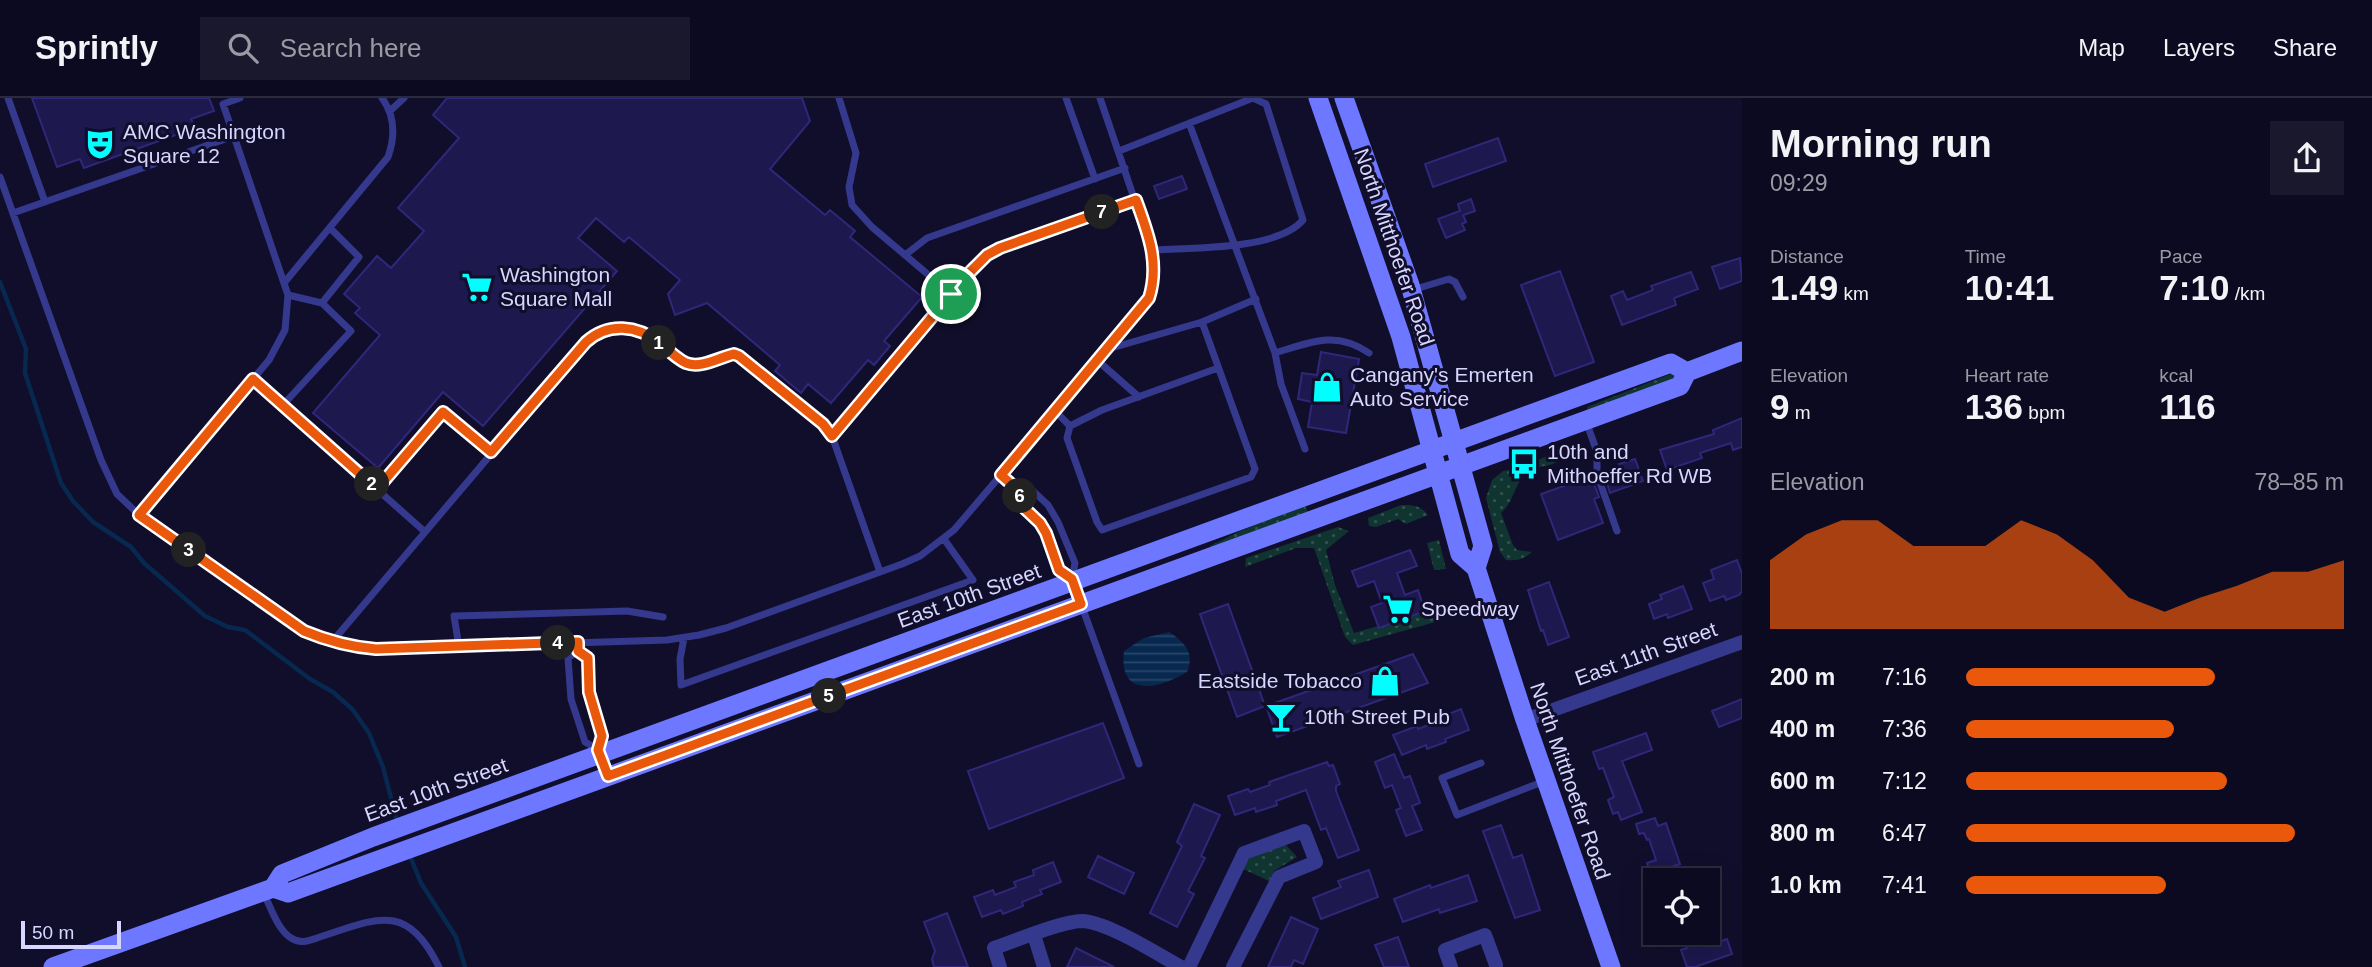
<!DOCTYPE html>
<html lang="en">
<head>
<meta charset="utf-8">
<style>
  :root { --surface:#0c0a20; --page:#1a182d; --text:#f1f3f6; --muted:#9a9aa5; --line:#2c2b3e; --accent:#ea580c }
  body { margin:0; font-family:Helvetica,sans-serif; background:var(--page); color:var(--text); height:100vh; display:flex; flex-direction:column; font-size:26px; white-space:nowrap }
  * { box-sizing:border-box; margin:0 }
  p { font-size:23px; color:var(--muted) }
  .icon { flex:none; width:38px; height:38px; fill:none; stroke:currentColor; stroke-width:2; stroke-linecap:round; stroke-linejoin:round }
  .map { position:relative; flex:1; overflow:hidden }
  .details { display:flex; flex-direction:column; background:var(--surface); width:630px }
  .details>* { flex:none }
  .controls { position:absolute; left:1643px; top:770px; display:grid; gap:14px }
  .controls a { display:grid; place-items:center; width:77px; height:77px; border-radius:0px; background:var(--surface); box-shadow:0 7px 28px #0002,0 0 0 2px var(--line); font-size:35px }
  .scale { position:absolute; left:21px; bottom:18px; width:100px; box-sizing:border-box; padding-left:7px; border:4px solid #d7d6ff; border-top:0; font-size:19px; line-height:24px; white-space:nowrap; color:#d7d6ff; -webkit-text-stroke:5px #100e2a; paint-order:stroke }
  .pin { position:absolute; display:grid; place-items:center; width:60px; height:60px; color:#fff; margin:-30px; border:4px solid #fff; border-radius:50%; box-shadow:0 2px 7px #0007 }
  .km { position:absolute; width:35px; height:35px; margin:-18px; border-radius:50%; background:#222; color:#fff; font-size:19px; line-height:35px; text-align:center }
  .round { display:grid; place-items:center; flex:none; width:74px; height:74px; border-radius:0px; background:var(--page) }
  .summary { display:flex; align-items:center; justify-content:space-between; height:119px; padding:0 28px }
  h1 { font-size:38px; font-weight:700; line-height:52px }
  .metrics { display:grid; grid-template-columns:repeat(3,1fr); gap:10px; height:119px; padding:7px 28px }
  .metrics div { display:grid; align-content:center }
  .metrics b { font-size:35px; font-weight:700 }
  .metrics small { font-size:19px; font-weight:400 }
  .metrics p { font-size:19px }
  .chart { height:196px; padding:14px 28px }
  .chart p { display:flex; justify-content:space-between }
  .chart svg { width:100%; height:126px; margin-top:7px; fill:var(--accent); opacity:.7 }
  ul { padding:0 28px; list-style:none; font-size:23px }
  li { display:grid; grid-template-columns:112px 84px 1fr; align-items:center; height:52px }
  li i { height:18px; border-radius:9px; background:var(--accent) }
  header { display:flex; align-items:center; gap:42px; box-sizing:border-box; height:98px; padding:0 35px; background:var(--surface); border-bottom:2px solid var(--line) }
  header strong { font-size:33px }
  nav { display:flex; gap:38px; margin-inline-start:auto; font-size:24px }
  .search { width:490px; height:63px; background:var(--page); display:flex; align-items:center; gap:18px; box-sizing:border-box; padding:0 24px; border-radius:0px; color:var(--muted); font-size:26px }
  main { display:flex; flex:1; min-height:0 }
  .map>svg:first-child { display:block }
  .grass { fill:url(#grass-dots) }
  .water { fill:url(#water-rules) }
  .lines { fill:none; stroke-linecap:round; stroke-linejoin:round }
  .stream { stroke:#07284f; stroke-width:4.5 }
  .building { fill:#1d184d; stroke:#30277b; stroke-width:2 }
  .lane { stroke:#34398d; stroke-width:7 }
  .street { stroke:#34398d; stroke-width:14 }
  .secondary { stroke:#6d77ff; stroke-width:19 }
  .route-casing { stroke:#fff; stroke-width:14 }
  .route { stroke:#ea580c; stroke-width:9 }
  .labels { text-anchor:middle; stroke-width:6; stroke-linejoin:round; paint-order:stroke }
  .poi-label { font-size:21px; fill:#d7d6ff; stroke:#100e2a; text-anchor:start }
  .street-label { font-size:21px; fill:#d7d6ff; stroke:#100e2a }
</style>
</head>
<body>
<header>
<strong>Sprintly</strong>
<div class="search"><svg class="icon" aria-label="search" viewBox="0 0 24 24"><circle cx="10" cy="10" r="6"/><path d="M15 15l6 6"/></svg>Search here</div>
<nav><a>Map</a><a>Layers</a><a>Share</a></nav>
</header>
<main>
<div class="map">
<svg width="1742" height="869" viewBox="0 0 1742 869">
  <defs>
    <pattern id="grass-dots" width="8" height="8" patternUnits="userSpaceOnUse" patternTransform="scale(1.75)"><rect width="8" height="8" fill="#103430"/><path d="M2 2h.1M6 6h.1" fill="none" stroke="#32514f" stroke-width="1.8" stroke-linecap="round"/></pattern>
    <pattern id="water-rules" width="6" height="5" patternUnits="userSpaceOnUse" patternTransform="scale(1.75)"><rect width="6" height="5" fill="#07284f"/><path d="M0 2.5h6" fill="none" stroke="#2a4669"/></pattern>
  </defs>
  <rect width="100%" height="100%" fill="#100e2a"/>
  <path class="grass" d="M1673,275L1676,282L1588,315L1587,309Z
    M1558,353L1561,360C1553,370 1540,366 1530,373C1514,383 1515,403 1501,415L1513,447L1517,452L1532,454C1524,461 1517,463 1506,462L1500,454L1486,400L1492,382L1503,373L1520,370Z
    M1401,407C1413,407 1420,407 1428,417L1406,426L1398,421L1376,429L1369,428L1368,420Z
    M1305,408L1308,414L1211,452L1210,448L1240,433Z
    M1338,429L1349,433L1326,452L1335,487L1354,535L1460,504L1457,513L1439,523L1353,547L1345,539L1314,450H1296L1245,469L1246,460Z
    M1439,442L1446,471L1434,472L1427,445Z
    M1273,744L1286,747L1297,759L1274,773L1269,783L1243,771L1244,765Z"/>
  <path class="water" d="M1169,534C1185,544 1195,556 1187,574C1159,591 1118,601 1124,553L1144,540Z"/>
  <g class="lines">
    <path class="stream" d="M0,184L26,251L25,275L61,385L73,403L93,424L131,449L144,465L205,518L228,529L245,532L310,581L333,594L353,612L369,635L383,669L397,723
      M410,758L421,785L456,839L465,869"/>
  </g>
  <path class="building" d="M32,0H209L214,13L191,21L195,30L84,70L80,61L57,69Z
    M447,0H802L810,23L770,71L825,117L830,112L855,133L850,139L922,199L884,243L890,248L874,267L868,262L831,305L808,286L801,295L775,273L780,267L707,205L675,217L668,196L680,182L629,139L624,144L596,120L578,140L617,173L483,328L443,294L378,370L313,315L380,237L355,215L360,210L344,196L377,158L391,170L424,133L398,110L459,40L433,17Z
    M1498,40L1506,63L1433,89L1425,66Z
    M1182,78L1187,91L1159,101L1154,88Z
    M1471,101L1475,113L1463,117L1466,124L1462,126L1465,132L1446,140L1438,121L1460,113L1458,106Z
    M1740,160L1742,183L1720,191L1712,169Z
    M1560,173L1594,264L1555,278L1521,187Z
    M1691,174L1698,191L1674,200L1676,207L1622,227L1611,198L1623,193L1627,202L1653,192L1651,188Z
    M1321,254L1359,261L1346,335L1308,329L1312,304L1298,301L1302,275L1317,277Z
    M1742,320V349L1733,352L1731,345L1700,355L1702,360L1667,372L1660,352L1714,336L1713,332Z
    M1635,361L1643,383L1610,395L1605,379L1622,373L1619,366Z
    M1586,380L1588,385L1593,383L1599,399L1594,401L1603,425L1558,442L1541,396Z
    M1410,452L1417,468L1397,475L1405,497L1418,492L1425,513L1379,530L1371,509L1382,505L1374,483L1358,489L1352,473Z
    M1737,462L1742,476V493L1739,497L1726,502L1724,498L1710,503L1703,485L1714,481L1711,472Z
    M1549,484L1569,539L1548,547L1543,532L1541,533L1528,492Z
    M1683,488L1692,511L1668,520L1667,516L1654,521L1649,506L1662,501L1660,497Z
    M1228,506L1265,608L1237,619L1200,516Z
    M1413,556L1428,585L1277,639L1266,608Z
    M1742,601V620L1719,629L1712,613Z
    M1461,611L1469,632L1445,641L1446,644L1427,651L1426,647L1402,657L1393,637L1417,628L1418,631L1442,622L1441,619Z
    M1103,625L1124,680L989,731L968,673Z
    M1646,635L1652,652L1622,663L1642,714L1621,722L1618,714L1613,716L1608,702L1614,699L1603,670L1599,671L1593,654Z
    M1394,656L1404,680L1410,678L1420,705L1412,708L1422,732L1406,738L1396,712L1401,710L1392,687L1385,690L1375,664Z
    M1327,664L1329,668L1333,667L1340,686L1336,688V693L1359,752L1338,760L1326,730L1321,732L1306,692L1276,703L1277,707L1256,714L1255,710L1235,717L1228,698L1248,691L1250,694L1270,687L1269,684Z
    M1194,706L1220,717L1201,758L1205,760L1188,793L1194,796L1177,829L1150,815L1182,748L1177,744Z
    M1655,720L1658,728L1666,725L1680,766L1650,776L1647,765L1656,762L1649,741L1647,742L1644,735L1639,736L1636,726Z
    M1501,727L1513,760L1522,757L1540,812L1515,820L1483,733Z
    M1098,758L1134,775L1124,796L1088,779Z
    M1053,764L1061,784L1040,792L1042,796L1022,804L1023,808L1003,816L1001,812L982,819L974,799L993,792L995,797L1016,789L1014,784L1034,777L1033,772Z
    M1369,772L1378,799L1321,821L1313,800L1341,789L1338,783Z
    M1468,777L1477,803L1440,815L1439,811L1403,824L1394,801L1430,787L1431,790Z
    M947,815L968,869H934L932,861L935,853L924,824Z
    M1291,819L1318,831L1303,866L1294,862L1291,869H1268Z
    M1702,835H1709L1713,846L1727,841L1732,856L1695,869H1687L1681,852L1687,850L1684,841Z
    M1398,839L1409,869H1384L1375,847Z
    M1076,850L1114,869H1067Z"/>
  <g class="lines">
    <path class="lane" d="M8,0L45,104
      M839,0L856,55L849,89L852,107L872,129L951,196
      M1066,0L1095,81
      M390,13L404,0
      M1189,25L1275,255L1281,286L1305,351
      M1119,53L1253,0L1266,6L1303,122C1278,152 1191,150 1152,152
      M0,79L101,362L117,396L136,414L298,529C321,544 350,549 376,551L667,542L699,537L726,530L902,466L920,458L954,432L1140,214L1149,200L1153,187V156L1100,0
      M13,115L234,38
      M905,157L927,140L1125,70
      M284,185L388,59C395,39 396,19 382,0
      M1412,192L1449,181L1455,184L1463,199
      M288,197L322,205L359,159L330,130
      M1108,251L1202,224
      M1275,255C1311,244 1336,232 1369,255
      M1098,263L1139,299
      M1218,270L1102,312L1070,328L1067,340L1097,424L1102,432L1251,379L1255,371L1202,224L1256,201
      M253,281L424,433
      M283,307L351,233L322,205
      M1055,313L1070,328
      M1586,323L1597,354V376L1617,433
      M832,338L970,174L987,157L1000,150L1136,102
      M1001,377L1019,393L1021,407L1040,425L1046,435L1059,472L1071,480
      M378,391L443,314L491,354
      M1019,393L1032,392L1048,407L1058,424L1075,465L1072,481L1139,666
      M140,417L269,262L285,232L288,197L223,6L240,0
      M684,540L680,561L681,587L973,482L944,441
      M332,544L586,244C606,225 633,227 656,242C666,249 675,261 686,265C700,271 720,259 734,256L739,258L823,326L832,338L880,474
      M459,549L454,518L627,513L663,519
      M578,553L568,560L571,601L585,644L599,652L608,677
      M578,553L588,560L590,603L602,638L599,652
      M1481,665L1442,680L1457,717L1545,683
      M263,794C271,809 277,831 291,840C300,846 308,843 317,840C376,821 406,802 439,869"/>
    <path class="street" d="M1525,622L1742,544
      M1034,837L1044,869
      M1000,869L994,850C1015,843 1062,823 1082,823C1108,824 1157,856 1181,869
      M1189,869L1244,755L1304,733L1316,764L1279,779L1233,869
      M1451,869L1445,852L1485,837L1496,867"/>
    <path class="secondary" d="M1318,0L1401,239L1460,456L1476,470L1525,622L1611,869
      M1344,0L1410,187L1483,448L1476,470
      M273,790L288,795L1680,288L1687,274L1742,253
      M53,869L273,790L282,776L373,739L1517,321L1671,265L1687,274"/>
  </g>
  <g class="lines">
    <g class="route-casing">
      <path id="route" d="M1136,102C1148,135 1160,165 1149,200L1001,377L1019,393L1021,407L1040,425L1046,435L1059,472L1072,481L1081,506L608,678L598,652L602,638L589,594L588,560L578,553V544L376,551C351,549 328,543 304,533L139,417L253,281L377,391L443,314L491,354L586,244C608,224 637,227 660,245C668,252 677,261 686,265C701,271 720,259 734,256L739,258L823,326L832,338L970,174L987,157L1000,150Z"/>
    </g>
    <use href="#route" class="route"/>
  </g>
  <defs>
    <g id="theatre-bare" transform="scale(2.415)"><path d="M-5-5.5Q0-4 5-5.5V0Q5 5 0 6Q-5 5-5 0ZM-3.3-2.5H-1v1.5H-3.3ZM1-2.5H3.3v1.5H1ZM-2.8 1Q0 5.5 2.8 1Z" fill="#02feff" stroke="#100e2a" stroke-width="2.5" paint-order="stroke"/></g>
    <g id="supermarket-bare" transform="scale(2.415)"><path d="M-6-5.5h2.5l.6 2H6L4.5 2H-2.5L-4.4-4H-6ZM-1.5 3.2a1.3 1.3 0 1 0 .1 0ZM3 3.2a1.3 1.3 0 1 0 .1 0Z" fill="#02feff" stroke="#100e2a" stroke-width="2.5" paint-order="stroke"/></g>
    <g id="shop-bare" transform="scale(2.415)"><path d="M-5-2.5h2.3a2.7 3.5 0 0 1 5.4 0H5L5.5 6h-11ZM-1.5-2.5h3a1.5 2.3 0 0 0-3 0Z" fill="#02feff" stroke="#100e2a" stroke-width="2.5" paint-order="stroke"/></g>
    <g id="bus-bare" transform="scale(2.415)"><path d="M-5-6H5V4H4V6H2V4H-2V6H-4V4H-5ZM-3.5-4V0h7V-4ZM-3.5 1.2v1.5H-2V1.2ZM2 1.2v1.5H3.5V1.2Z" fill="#02feff" stroke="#100e2a" stroke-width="2.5" paint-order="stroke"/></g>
    <g id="bar-bare" transform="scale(2.415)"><path d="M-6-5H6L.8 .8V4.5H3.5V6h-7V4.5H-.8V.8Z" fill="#02feff" stroke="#100e2a" stroke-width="2.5" paint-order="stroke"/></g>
  </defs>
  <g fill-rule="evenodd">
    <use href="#theatre-bare" x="100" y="46"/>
    <use href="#supermarket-bare" x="477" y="189"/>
    <use href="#shop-bare" x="1327" y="289"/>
    <use href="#bus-bare" x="1524" y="366"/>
    <use href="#supermarket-bare" x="1398" y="511"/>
    <use href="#shop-bare" x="1385" y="583"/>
    <use href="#bar-bare" x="1281" y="619"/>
  </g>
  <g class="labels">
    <g class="poi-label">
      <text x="123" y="41">AMC Washington<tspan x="123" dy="24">Square 12</tspan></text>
      <text x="500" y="184">Washington<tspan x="500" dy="24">Square Mall</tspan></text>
      <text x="1350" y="284">Cangany's Emerten<tspan x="1350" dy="24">Auto Service</tspan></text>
      <text x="1547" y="361">10th and<tspan x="1547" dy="24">Mithoeffer Rd WB</tspan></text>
      <text x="1421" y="518">Speedway</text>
      <text x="1362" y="590" text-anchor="end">Eastside Tobacco</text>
      <text x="1304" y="626">10th Street Pub</text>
    </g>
    <g class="street-label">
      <text transform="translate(1394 149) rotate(71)" y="7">North Mitthoefer Road</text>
      <text transform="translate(969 498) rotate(-20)" y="7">East 10th Street</text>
      <text transform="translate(1646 556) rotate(-20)" y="7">East 11th Street</text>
      <text transform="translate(1570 683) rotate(71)" y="7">North Mitthoefer Road</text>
      <text transform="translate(436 692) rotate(-20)" y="7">East 10th Street</text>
    </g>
  </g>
</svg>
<div class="controls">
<a><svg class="icon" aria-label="locate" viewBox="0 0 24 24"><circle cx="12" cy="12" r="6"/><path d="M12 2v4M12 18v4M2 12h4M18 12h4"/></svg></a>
</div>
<div class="scale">50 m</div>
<div class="pin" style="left:951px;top:196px;background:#1e9e55"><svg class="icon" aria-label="arrive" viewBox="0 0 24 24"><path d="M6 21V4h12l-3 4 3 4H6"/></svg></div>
<b class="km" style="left:659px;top:245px">1</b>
<b class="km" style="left:372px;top:386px">2</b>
<b class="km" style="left:189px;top:452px">3</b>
<b class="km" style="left:558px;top:545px">4</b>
<b class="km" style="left:829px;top:598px">5</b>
<b class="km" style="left:1020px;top:398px">6</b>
<b class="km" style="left:1102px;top:114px">7</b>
</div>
<section class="details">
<div class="summary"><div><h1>Morning run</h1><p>09:29</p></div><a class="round"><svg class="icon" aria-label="share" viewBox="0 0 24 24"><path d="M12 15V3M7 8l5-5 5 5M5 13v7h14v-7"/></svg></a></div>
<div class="metrics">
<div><p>Distance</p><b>1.49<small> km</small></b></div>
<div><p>Time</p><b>10:41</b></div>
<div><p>Pace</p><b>7:10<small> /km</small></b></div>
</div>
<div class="metrics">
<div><p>Elevation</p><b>9<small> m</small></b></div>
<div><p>Heart rate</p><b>136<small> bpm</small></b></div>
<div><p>kcal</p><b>116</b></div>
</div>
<div class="chart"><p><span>Elevation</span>78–85 m</p>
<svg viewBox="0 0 160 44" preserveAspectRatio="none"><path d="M0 44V20L10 11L20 6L30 6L40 15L50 15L60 15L70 6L80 11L90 20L100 33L110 38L120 33L130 29L140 24L150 24L160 20V44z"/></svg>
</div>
<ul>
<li><b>200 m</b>7:16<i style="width:66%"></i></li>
<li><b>400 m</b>7:36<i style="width:55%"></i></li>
<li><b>600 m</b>7:12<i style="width:69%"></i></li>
<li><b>800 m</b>6:47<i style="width:87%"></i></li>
<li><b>1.0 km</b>7:41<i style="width:53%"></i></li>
</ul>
</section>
</main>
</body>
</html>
